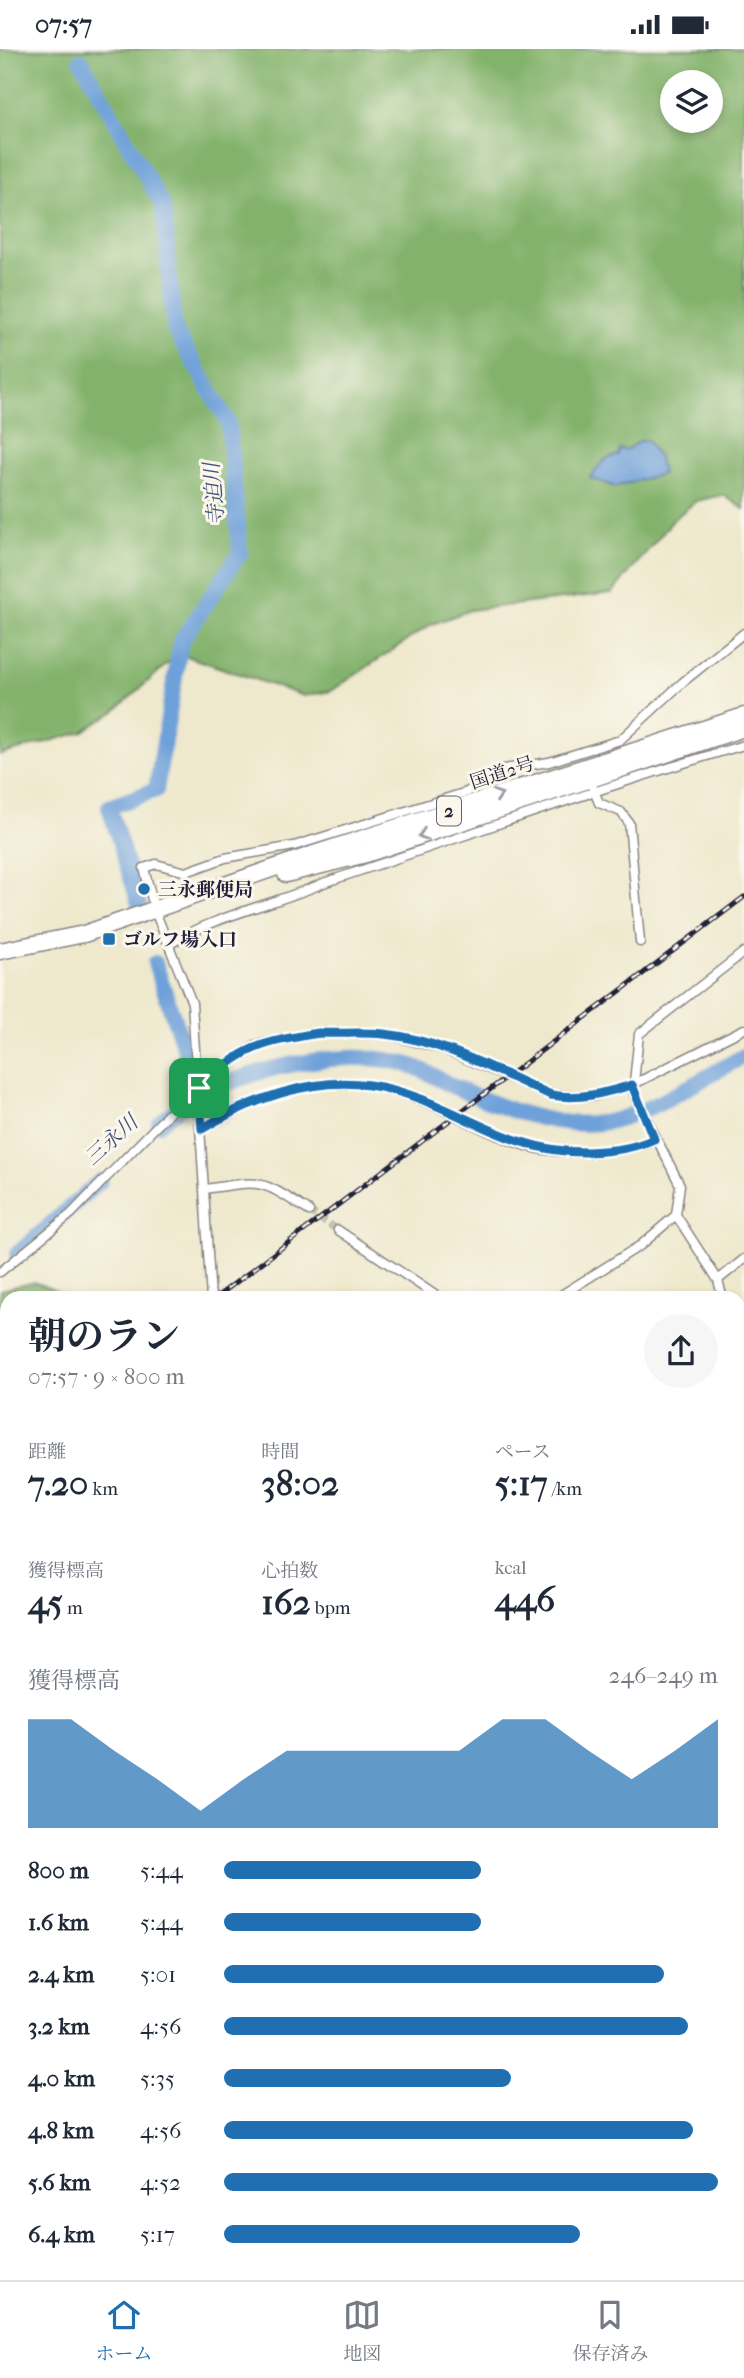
<!DOCTYPE html>
<html lang="ja">
<head>
<meta charset="utf-8">
<style>
  :root { --surface:#fff; --page:#f6f6f7; --text:#1f2937; --muted:#747a83; --line:#e0e1e3; --accent:#1f6fb2 }
  body { margin:0; font-family:"IM FELL French Canon","Noto Serif JP",serif; background:var(--page); color:var(--text); height:100vh; display:flex; flex-direction:column; font-size:26px; white-space:nowrap }
  * { box-sizing:border-box; margin:0 }
  p { font-size:23px; color:var(--muted) }
  .icon { flex:none; width:38px; height:38px; fill:none; stroke:currentColor; stroke-width:2; stroke-linecap:round; stroke-linejoin:round }
  .map { position:relative; flex:1; overflow:hidden }
  .drawer { position:absolute; left:0px; top:1242px; width:746px; height:989px; display:flex; flex-direction:column; background:var(--surface); border-radius:21px 21px 0 0; box-shadow:0 4px 10px #0003 }
  .drawer>* { flex:none }
  .controls { position:absolute; left:660px; top:21px; display:grid; gap:14px }
  .controls a { display:grid; place-items:center; width:63px; height:63px; border-radius:50%; background:var(--surface); box-shadow:0 4px 10px #0003; font-size:35px }
  .pin { position:absolute; display:grid; place-items:center; width:60px; height:60px; color:#fff; margin:-30px; border-radius:14px; box-shadow:0 4px 10px #0006 }
  .round { display:grid; place-items:center; flex:none; width:74px; height:74px; border-radius:37px; background:var(--page) }
  .summary { display:flex; align-items:center; justify-content:space-between; height:119px; padding:0 28px }
  h1 { font-size:38px; font-weight:700; line-height:52px }
  .stats { display:grid; grid-template-columns:repeat(3,1fr); gap:10px; height:119px; padding:7px 28px }
  .stats div { display:grid; align-content:center }
  .stats b { font-size:35px; font-weight:700 }
  .stats small { font-size:19px; font-weight:400 }
  .stats p { font-size:19px }
  .chart { height:196px; padding:14px 28px }
  .chart p { display:flex; justify-content:space-between }
  .chart svg { width:100%; height:126px; margin-top:7px; fill:var(--accent); opacity:.7 }
  ul { padding:0 28px; list-style:none; font-size:23px }
  li { display:grid; grid-template-columns:112px 84px 1fr; align-items:center; height:52px }
  li i { height:18px; border-radius:9px; background:var(--accent) }
  .status { display:flex; justify-content:space-between; align-items:center; height:49px; padding:0 35px; background:var(--surface); direction:ltr }
  .status svg { height:19px; fill:currentColor }
  .tab-bar { display:flex; justify-content:space-around; align-items:center; height:98px; border-top:2px solid var(--line); background:var(--surface); font-size:19px; color:var(--muted) }
  .tab-bar a { display:grid; justify-items:center; gap:4px }
  .tab-bar .current { color:var(--accent) }
  .map>svg:first-child { display:block }
  .green { fill:#a4cf7c; stroke:#63785c; stroke-width:2 }
  .forest { fill:#83b26c; stroke:#526a54; stroke-width:2; fill-rule:evenodd }
  .water { fill:#6ea0d9; stroke:#48618a; stroke-width:2 }
  .lines { fill:none; stroke-linecap:round; stroke-linejoin:round }
  .stream { stroke:#6ea0d9; stroke-width:2.5 }
  .river { stroke:#6ea0d9; stroke-width:16 }
  .street-tunnel { stroke:#c5c0af; stroke-width:8; stroke-dasharray:8 4; stroke-linecap:butt }
  .street-casing { stroke:#888584; stroke-width:11 }
  .secondary-casing { stroke:#888584; stroke-width:16 }
  .highway-casing { stroke:#888584; stroke-width:19 }
  .street { stroke:#fff; stroke-width:8 }
  .secondary { stroke:#fff; stroke-width:12 }
  .highway { stroke:#fff; stroke-width:16 }
  .rail-casing { stroke:#22223b; stroke-width:5 }
  .rail { stroke:#fbf7ec; stroke-width:2.5; stroke-dasharray:8; stroke-linecap:butt }
  .oneway { stroke:#9c9ca7 }
  .route-casing { stroke:#fff; stroke-width:14 }
  .route { stroke:#1f6fb2; stroke-width:9 }
  .poi-dot { fill:#1f6fb2; stroke:#fbf7ec; stroke-width:2.5 }
  .labels { text-anchor:middle; stroke-width:6; stroke-linejoin:round; paint-order:stroke }
  .shield { fill:#fbf7ec; stroke:#636270; stroke-width:2 }
  .shield-label { font-size:18px; font-weight:bold; fill:#22223b }
  .street-label { font-size:19px; fill:#22223b; stroke:#fbf7ec }
  .poi-label { font-size:19px; font-weight:bold; fill:#22223b; stroke:#fbf7ec; text-anchor:start }
  .water-label { font-size:21px; font-style:italic; fill:#40547a; stroke:#fbf7ec }
</style>
</head>
<body>
<div class="status"><b>07:57</b><svg viewBox="0 0 49 12"><path d="M0 12V9h3v3zM5 12V6h3v6zM10 12V3h3v9zM15 12V0h3v12zM26 1h20v11H26zM47 4h2v5h-2z"/></svg></div>
<div class="map">
<svg width="744" height="2231" viewBox="0 0 744 2231">
  <rect width="100%" height="100%" fill="#fbf7ec"/>
  <filter id="ink" filterUnits="userSpaceOnUse"><feTurbulence type="fractalNoise" baseFrequency=".0143" numOctaves="2"/><feDisplacementMap in="SourceGraphic" scale="14" xChannelSelector="R" yChannelSelector="G"/><feConvolveMatrix kernelMatrix="1 2 1 2 8 2 1 2 1" color-interpolation-filters="sRGB"/></filter>
  <filter id="wash" filterUnits="userSpaceOnUse"><feTurbulence type="fractalNoise" baseFrequency=".00686" numOctaves="4" result="noise"/><feDisplacementMap in="SourceGraphic" scale="28" xChannelSelector="R" yChannelSelector="G"/><feGaussianBlur stdDeviation="1.57" result="paint"/><feColorMatrix in="noise" values="0 0 0 0 0 0 0 0 0 0 0 0 0 0 0 0 0 1.4 0 .05"/><feComposite in="paint" operator="in"/></filter>
  <g filter="url(#wash)">
    <rect width="100%" height="100%" fill="#eee8cc"/>
    <path class="green" d="M744,1712V2231H22L33,2224H738V1714Z"/>
    <path class="forest" d="M0,0H744V460L723,446L696,452L674,470L612,544L470,561L430,576L331,642L304,647L186,607L167,615L115,662L82,683L0,706ZM672,33H710V72H672Z
      M34,1233L74,1249L7,1250V1302L0,1300V1241Z
      M744,1330V1391L739,1394V1331Z
      M0,1551L7,1556V1583L0,1581Z
      M739,1784L744,1792V1852L739,1843Z
      M7,2048V2129L0,2127V2052Z
      M205,2224H307L311,2231H200Z
      M406,2224H472L477,2231H410Z
      M548,2224H579L582,2231H552Z
      M667,2224H730L731,2231H669Z"/>
    <path class="water" d="M647,391L659,410L662,425L615,438L590,429L604,411L618,406L620,400L626,401L640,392Z
      M739,1615L744,1629V1676L739,1678Z"/>
    <g class="lines">
      <path class="stream" d="M0,2142L7,2146"/>
      <path class="river" d="M81,11L163,157L174,279L228,373L240,504L181,592L156,741L109,758L139,855
        M155,914L199,1043
        M159,1075C212,1025 339,994 409,1016C424,1020 438,1030 452,1037C497,1057 550,1079 600,1074C644,1069 704,1028 744,1007
        M17,1205L100,1132"/>
    </g>
  </g>
  <g filter="url(#ink)">
    <g class="lines">
      <path class="street-tunnel" d="M309,1162L338,1181"/>
      <g class="street-casing">
        <path id="street" d="M592,736L599,754L621,763L629,774L640,893
          M170,895C218,865 274,856 326,833C466,787 603,737 744,696
          M202,1081C249,1050 312,1028 369,1036C431,1045 479,1087 539,1100C556,1103 575,1103 592,1103C615,1102 634,1100 654,1090
          M205,1140C264,1131 259,1130 309,1162
          M338,1181L441,1250
          M0,1223L71,1165L178,1055L221,1019L256,996L319,984L385,985L443,1000L551,1046L595,1047L632,1036L744,980
          M718,1231L744,1210
          M211,1250L192,954L155,862L144,819L156,815L186,823L225,809L294,797L467,743L504,720L549,713L620,691L683,633L744,584
          M555,1250L641,1196L676,1166
          M723,1250L718,1231L676,1166L680,1136L633,1043L639,985L744,903
          M738,1276L744,1282
          M0,1527L7,1531
          M0,1988L7,1995
          M0,2149L7,2153
          M0,2163L7,2158
          M15,2231L25,2224"/>
      </g>
      <g class="secondary-casing">
        <path id="secondary" d="M738,1582H744
          M0,1788L7,1783
          M285,2224L288,2231"/>
      </g>
      <g class="highway-casing">
        <path id="highway" d="M286,825L366,805L744,679
          M0,902L84,885L317,804L744,667"/>
      </g>
      <use href="#street" class="street"/>
      <use href="#secondary" class="secondary"/>
      <use href="#highway" class="highway"/>
      <g class="rail-casing">
        <path id="rail" d="M214,1250L744,848
          M0,1411L7,1406"/>
      </g>
      <use href="#rail" class="rail"/>
    </g>
    <defs><path id="oneway-chevron" d="M-2-3.5L2.5 0L-2 3.5" fill="none" stroke-width="1.6" stroke-linecap="round" stroke-linejoin="round" transform="scale(1.75)"/></defs>
    <g class="oneway">
      <use href="#oneway-chevron" transform="translate(498 746) rotate(-18)"/>
      <use href="#oneway-chevron" transform="translate(423 786) rotate(162)"/>
    </g>
  </g>
  <g class="lines" filter="url(#ink)">
    <g class="route-casing">
      <path id="route" d="M319,984C341,985 363,983 384,985C442,991 498,1023 551,1046C580,1051 604,1044 632,1036L654,1090C632,1100 612,1102 587,1103C500,1104 450,1048 369,1036C312,1028 250,1050 202,1080L199,1039C244,997 260,994 319,984Z"/>
    </g>
    <use href="#route" class="route"/>
  </g>
  <g class="poi-dot">
    <circle cx="144" cy="840" r="7"/>
    <rect x="102" y="883" width="14" height="14" rx="3.5"/>
  </g>
  <g class="labels">
    <rect class="shield" x="437" y="747.5" width="24" height="29" rx="5"/>
    <g class="shield-label">
      <text x="449" y="768">2</text>
    </g>
    <g class="street-label">
      <text transform="translate(502 723) rotate(-18)" y="7">国道2号</text>
    </g>
    <g class="poi-label">
      <text x="158" y="847">三永郵便局</text>
      <text x="123" y="897">ゴルフ場入口</text>
    </g>
    <g class="water-label">
      <text transform="translate(214 445) rotate(-95)" y="7">寺迫川</text>
      <text transform="translate(111 1091) rotate(-42)" y="7">三永川</text>
    </g>
  </g>
</svg>
<div class="controls">
<a><svg class="icon" aria-label="layers" viewBox="0 0 24 24"><path d="M12 4l9 5-9 5-9-5zM3 14l9 5 9-5"/></svg></a>
</div>
<div class="pin" style="left:199px;top:1039px;background:#1e9e55"><svg class="icon" aria-label="arrive" viewBox="0 0 24 24"><path d="M6 21V4h12l-3 4 3 4H6"/></svg></div>
<section class="drawer">
<div class="summary"><div><h1>朝のラン</h1><p>07:57 · 9 × 800 m</p></div><a class="round"><svg class="icon" aria-label="share" viewBox="0 0 24 24"><path d="M12 15V3M7 8l5-5 5 5M5 13v7h14v-7"/></svg></a></div>
<div class="stats">
<div><p>距離</p><b>7.20<small> km</small></b></div>
<div><p>時間</p><b>38:02</b></div>
<div><p>ペース</p><b>5:17<small> /km</small></b></div>
</div>
<div class="stats">
<div><p>獲得標高</p><b>45<small> m</small></b></div>
<div><p>心拍数</p><b>162<small> bpm</small></b></div>
<div><p>kcal</p><b>446</b></div>
</div>
<div class="chart"><p><span>獲得標高</span>246–249 m</p>
<svg viewBox="0 0 160 44" preserveAspectRatio="none"><path d="M0 44V6L10 6L20 17L30 27L40 38L50 27L60 17L70 17L80 17L90 17L100 17L110 6L120 6L130 17L140 27L150 17L160 6V44z"/></svg>
</div>
<ul>
<li><b>800 m</b>5:44<i style="width:52%"></i></li>
<li><b>1.6 km</b>5:44<i style="width:52%"></i></li>
<li><b>2.4 km</b>5:01<i style="width:89%"></i></li>
<li><b>3.2 km</b>4:56<i style="width:94%"></i></li>
<li><b>4.0 km</b>5:35<i style="width:58%"></i></li>
<li><b>4.8 km</b>4:56<i style="width:95%"></i></li>
<li><b>5.6 km</b>4:52<i style="width:100%"></i></li>
<li><b>6.4 km</b>5:17<i style="width:72%"></i></li>
</ul>
</section>
</div>
<nav class="tab-bar">
<a class="current"><svg class="icon" aria-label="home" viewBox="0 0 24 24"><path d="M3 11l9-7 9 7M6 9v11h12V9"/></svg>ホーム</a>
<a><svg class="icon" aria-label="map" viewBox="0 0 24 24"><path d="M3 6l6-2 6 2 6-2v14l-6 2-6-2-6 2zM9 4v14M15 6v14"/></svg>地図</a>
<a><svg class="icon" aria-label="saved" viewBox="0 0 24 24"><path d="M7 4h10v16l-5-4-5 4z"/></svg>保存済み</a>
</nav>
</body>
</html>
